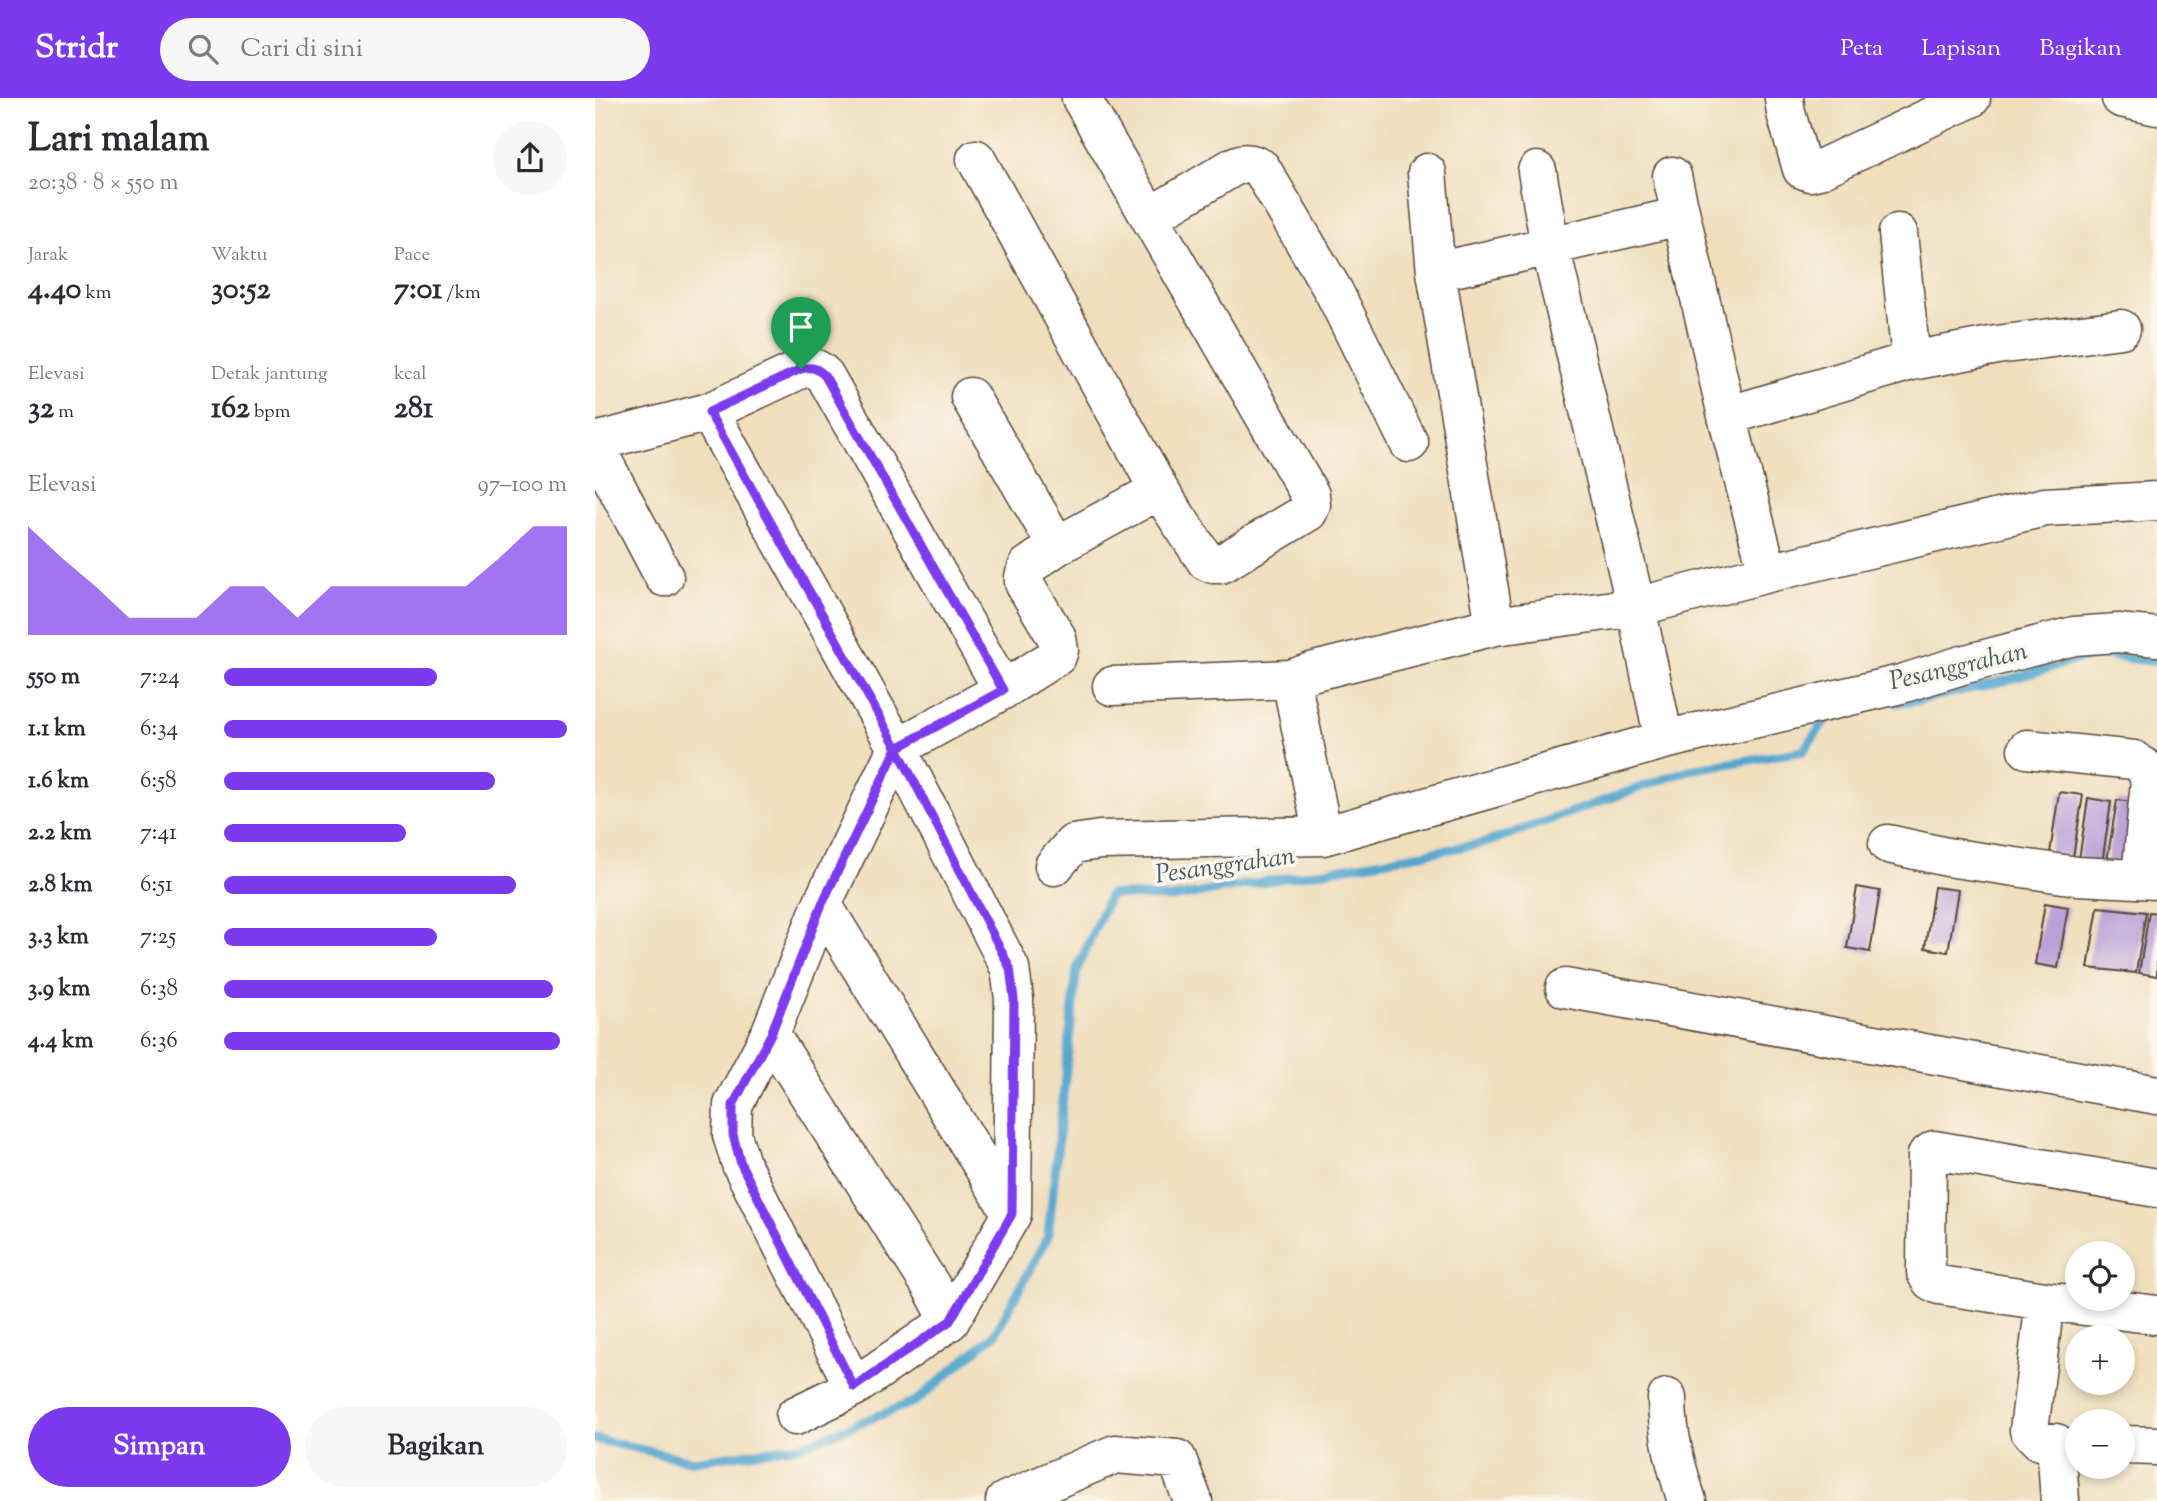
<!DOCTYPE html>
<html lang="id">
<head>
<meta charset="utf-8">
<style>
  :root { --surface:#fff; --page:#f7f7f7; --text:#2b2b33; --muted:#7c7c81; --accent:#7c3aed }
  body { margin:0; font-family:"Sorts Mill Goudy",serif; background:var(--page); color:var(--text); height:100vh; display:flex; flex-direction:column; font-size:26px; white-space:nowrap }
  * { box-sizing:border-box; margin:0 }
  p { font-size:23px; color:var(--muted) }
  .icon { flex:none; width:38px; height:38px; fill:none; stroke:currentColor; stroke-width:2; stroke-linecap:round; stroke-linejoin:round }
  .map { position:relative; flex:1; overflow:hidden }
  .drawer { display:flex; flex-direction:column; background:var(--surface); width:595px }
  .drawer>* { flex:none }
  .tools { position:absolute; left:1470px; top:1143px; display:grid; gap:14px }
  .tools a { display:grid; place-items:center; width:70px; height:70px; border-radius:50%; background:var(--surface); box-shadow:0 4px 10px #0003; font-size:35px }
  .pin { position:absolute; display:grid; place-items:center; width:60px; height:60px; color:#fff; margin:-72px -30px; border-radius:50% 50% 50% 0; rotate:-45deg; box-shadow:0 0 7px #0007 }
  .pin .icon { rotate:45deg }
  .round { display:grid; place-items:center; flex:none; width:74px; height:74px; border-radius:37px; background:var(--page) }
  .overview { display:flex; align-items:center; justify-content:space-between; height:119px; padding:0 28px }
  h1 { font-size:38px; font-weight:700; line-height:52px }
  .figures { display:grid; grid-template-columns:repeat(3,1fr); gap:10px; height:119px; padding:7px 28px }
  .figures div { display:grid; align-content:center }
  .figures b { font-size:30px; font-weight:700 }
  .figures small { font-size:19px; font-weight:400 }
  .figures p { font-size:19px }
  .chart { height:196px; padding:14px 28px }
  .chart p { display:flex; justify-content:space-between }
  .chart svg { width:100%; height:126px; margin-top:7px; fill:var(--accent); opacity:.7 }
  .button { display:flex; gap:14px; margin-top:auto; padding:14px 28px }
  .button a { flex:1; height:80px; border-radius:42px; background:var(--accent); color:#fff; font-size:28px; font-weight:700; line-height:80px; text-align:center }
  .button a+a { background:var(--page); color:var(--text) }
  ul { padding:0 28px; list-style:none; font-size:23px }
  li { display:grid; grid-template-columns:112px 84px 1fr; align-items:center; height:52px }
  li i { height:18px; border-radius:9px; background:var(--accent) }
  header { display:flex; align-items:center; gap:42px; box-sizing:border-box; height:98px; padding:0 35px; background:var(--accent); color:#fff }
  header strong { font-size:33px }
  nav { display:flex; gap:38px; margin-inline-start:auto; font-size:24px }
  .search { width:490px; height:63px; background:var(--page); display:flex; align-items:center; gap:18px; box-sizing:border-box; padding:0 24px; border-radius:38px; color:var(--muted); font-size:26px }
  main { display:flex; flex:1; min-height:0 }
  .map>svg:first-child { display:block }
  .lines { fill:none; stroke-linecap:round; stroke-linejoin:round }
  .stream { stroke:#52a6ce; stroke-width:9 }
  .building { fill:#b9a2d7 }
  .minor-casing { stroke:#564536; stroke-width:41 }
  .minor { stroke:#fff; stroke-width:38 }
  .route-casing { stroke:#fff; stroke-width:14 }
  .route { stroke:#7c3aed; stroke-width:9 }
  .labels { text-anchor:middle; stroke-width:7; stroke-linejoin:round; paint-order:stroke }
  .water-label { font-size:26px; font-style:italic; fill:#445c64; stroke:#fbf7ec }
</style>
</head>
<body>
<header>
<strong>Stridr</strong>
<div class="search"><svg class="icon" aria-label="search" viewBox="0 0 24 24"><circle cx="10" cy="10" r="6"/><path d="M15 15l6 6"/></svg>Cari di sini</div>
<nav><a>Peta</a><a>Lapisan</a><a>Bagikan</a></nav>
</header>
<main>
<section class="drawer">
<div class="overview"><div><h1>Lari malam</h1><p>20:38 · 8 × 550 m</p></div><a class="round"><svg class="icon" aria-label="share" viewBox="0 0 24 24"><path d="M12 15V3M7 8l5-5 5 5M5 13v7h14v-7"/></svg></a></div>
<div class="figures">
<div><p>Jarak</p><b>4.40<small> km</small></b></div>
<div><p>Waktu</p><b>30:52</b></div>
<div><p>Pace</p><b>7:01<small> /km</small></b></div>
</div>
<div class="figures">
<div><p>Elevasi</p><b>32<small> m</small></b></div>
<div><p>Detak jantung</p><b>162<small> bpm</small></b></div>
<div><p>kcal</p><b>281</b></div>
</div>
<div class="chart"><p><span>Elevasi</span>97–100 m</p>
<svg viewBox="0 0 160 44" preserveAspectRatio="none"><path d="M0 44V6L10 17L20 27L30 38L40 38L50 38L60 27L70 27L80 38L90 27L100 27L110 27L120 27L130 27L140 17L150 6L160 6V44z"/></svg>
</div>
<ul>
<li><b>550 m</b>7:24<i style="width:62%"></i></li>
<li><b>1.1 km</b>6:34<i style="width:100%"></i></li>
<li><b>1.6 km</b>6:58<i style="width:79%"></i></li>
<li><b>2.2 km</b>7:41<i style="width:53%"></i></li>
<li><b>2.8 km</b>6:51<i style="width:85%"></i></li>
<li><b>3.3 km</b>7:25<i style="width:62%"></i></li>
<li><b>3.9 km</b>6:38<i style="width:96%"></i></li>
<li><b>4.4 km</b>6:36<i style="width:98%"></i></li>
</ul>
<div class="button"><a>Simpan</a><a>Bagikan</a></div>
</section>
<div class="map">
<svg width="1562" height="1403" viewBox="0 0 1562 1403">
  <rect width="100%" height="100%" fill="#fbf7ec"/>
  <filter id="ink" filterUnits="userSpaceOnUse"><feTurbulence type="fractalNoise" baseFrequency=".0143" numOctaves="2"/><feDisplacementMap in="SourceGraphic" scale="14" xChannelSelector="R" yChannelSelector="G"/><feConvolveMatrix kernelMatrix="1 2 1 2 8 2 1 2 1" color-interpolation-filters="sRGB"/></filter>
  <filter id="wash" filterUnits="userSpaceOnUse"><feTurbulence type="fractalNoise" baseFrequency=".00686" numOctaves="4" result="noise"/><feDisplacementMap in="SourceGraphic" scale="28" xChannelSelector="R" yChannelSelector="G"/><feGaussianBlur stdDeviation="1.57" result="paint"/><feColorMatrix in="noise" values="0 0 0 0 0 0 0 0 0 0 0 0 0 0 0 0 0 1.4 0 .05"/><feComposite in="paint" operator="in"/></filter>
  <g filter="url(#wash)">
    <rect width="100%" height="100%" fill="#f0debd"/>
    <g class="lines">
      <path class="stream" d="M1301,605L1315,604L1413,582L1501,556L1562,564
        M0,1341L98,1363L205,1348L321,1303L400,1236L453,1138L482,871L515,796L576,800L890,745L1094,672L1208,653L1235,616"/>
    </g>
    <g id="blocks">
      <path class="building" d="M1464,694L1488,697L1478,759L1455,755Z
        M1493,700L1516,704L1507,766L1484,762Z
        M1522,702L1545,705L1535,767L1512,763Z
        M1262,789L1285,793L1275,854L1252,850Z
        M1339,789L1363,792L1353,854L1330,850Z
        M1450,805L1473,809L1463,870L1440,866Z
        M1503,809L1551,814L1541,875L1493,870Z
        M1554,814L1562,815V878L1544,875Z"/>
    </g>
  </g>
  <g filter="url(#ink)">
    <use href="#blocks" fill-opacity="0" stroke="#564536" stroke-width="2"/>
    <g class="lines">
      <g class="minor-casing">
        <path id="minor" d="M1189,0L1191,15L1207,71L1215,74L1223,72L1376,0
          M1526,0L1562,8
          M381,61L564,392L611,463L618,466H626L713,414L716,407L715,397L486,0
          M942,73L955,148L1041,509L1069,642
          M832,75L841,174L900,528
          M1077,78L1132,318L1173,475
          M556,118L638,69C649,64 656,64 666,70L739,194L814,345
          M1303,135L1316,263
          M841,174L1086,118
          M375,299L462,448
          M114,314L206,271C217,268 222,270 230,278L408,592
          M1132,318L1316,263L1402,247L1526,231
          M0,344L114,314L302,650L415,870L419,901L417,1116L355,1223L259,1289L200,1318
          M0,348L69,479
          M696,581L728,738
          M517,588L696,581L716,574L900,528L1041,509L1173,475L1450,409L1562,403
          M1432,651L1539,662L1549,669L1555,682L1546,780
          M1293,746L1352,759L1482,778L1562,782
          M459,768L478,746L505,742L728,738L1069,642L1306,586L1367,567L1479,538L1523,535L1562,539
          M227,806L417,1116
          M970,890L1562,997
          M175,936L336,1188L355,1223
          M1450,1203L1344,1187L1336,1183L1331,1175L1332,1057L1339,1052L1562,1090
          M259,1289L146,1066L137,1037L138,1007L175,936L227,806L302,650L408,592L462,558L464,552L462,540L429,485V479L433,468L462,448L564,392
          M1072,1300C1072,1336 1081,1369 1092,1403
          M1528,1347L1562,1348
          M410,1403L520,1356L582,1361L598,1403
          M1465,1403L1461,1345L1445,1343L1434,1332L1450,1203L1562,1217"/>
      </g>
      <use href="#minor" class="minor"/>
    </g>
  </g>
  <g class="lines" filter="url(#ink)">
    <g class="route-casing">
      <path id="route" d="M206,271L114,314L302,650L227,806L176,936L138,1007V1037L146,1066L259,1289L355,1223L417,1116L419,901L415,870L302,650L408,592L230,278C222,270 217,268 206,271"/>
    </g>
    <use href="#route" class="route"/>
  </g>
  <g class="labels">
    <g class="water-label">
      <text transform="translate(1363 567) rotate(-13)" y="9">Pesanggrahan</text>
      <text transform="translate(630 766) rotate(-8)" y="9">Pesanggrahan</text>
    </g>
  </g>
</svg>
<div class="tools">
<a><svg class="icon" aria-label="locate" viewBox="0 0 24 24"><circle cx="12" cy="12" r="6"/><path d="M12 2v4M12 18v4M2 12h4M18 12h4"/></svg></a>
<a>+</a>
<a>−</a>
</div>
<div class="pin" style="left:206px;top:271px;background:#1e9e55"><svg class="icon" aria-label="arrive" viewBox="0 0 24 24"><path d="M6 21V4h12l-3 4 3 4H6"/></svg></div>
</div>
</main>
</body>
</html>
